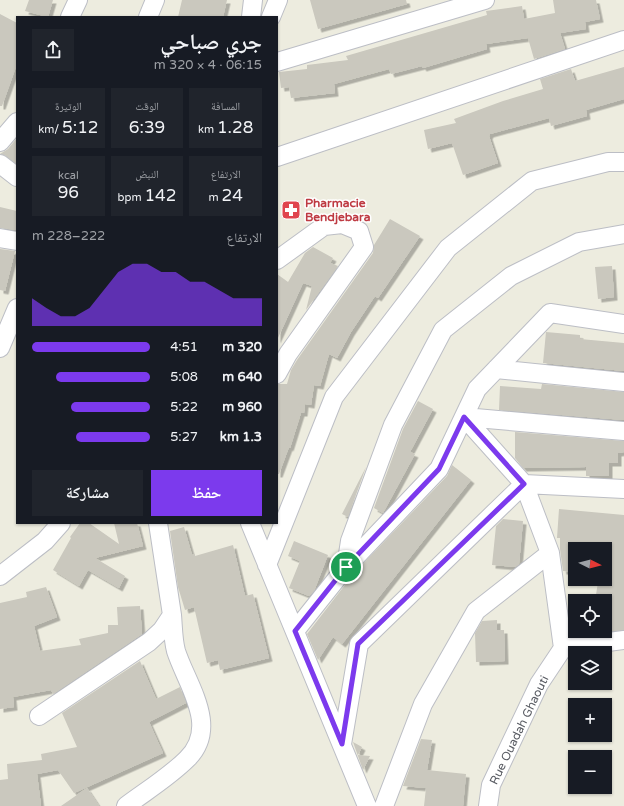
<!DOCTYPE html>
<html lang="ar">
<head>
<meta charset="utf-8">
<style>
  :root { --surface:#171b24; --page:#20242c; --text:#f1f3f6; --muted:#9ea1a6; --accent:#7c3aed }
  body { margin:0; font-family:"Varela Round","Noto Naskh Arabic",sans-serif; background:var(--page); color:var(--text); direction:rtl; height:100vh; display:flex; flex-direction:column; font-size:15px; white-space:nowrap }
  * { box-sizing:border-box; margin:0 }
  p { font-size:13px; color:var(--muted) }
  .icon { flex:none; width:22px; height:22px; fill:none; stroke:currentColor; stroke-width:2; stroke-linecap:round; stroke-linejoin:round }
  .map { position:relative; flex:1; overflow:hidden; direction:ltr }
  .drawer { position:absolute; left:16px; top:16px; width:262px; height:508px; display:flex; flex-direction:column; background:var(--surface); border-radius:0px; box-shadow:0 1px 3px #0004; direction:rtl }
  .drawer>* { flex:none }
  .needle { width:26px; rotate:96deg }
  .tools { position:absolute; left:568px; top:542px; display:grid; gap:8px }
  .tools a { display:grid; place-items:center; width:44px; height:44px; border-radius:0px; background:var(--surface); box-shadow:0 1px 3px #0004; font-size:20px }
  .pin { position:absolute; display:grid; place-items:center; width:34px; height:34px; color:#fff; margin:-17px; border:2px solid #fff; border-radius:50%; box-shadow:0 1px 4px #0007 }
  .round { display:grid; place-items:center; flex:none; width:42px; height:42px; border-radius:0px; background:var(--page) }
  .head { display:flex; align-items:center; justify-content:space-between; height:68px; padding:0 16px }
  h1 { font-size:22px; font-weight:600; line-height:30px }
  .metrics { display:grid; grid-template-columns:repeat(3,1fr); gap:6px; height:68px; padding:4px 16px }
  .metrics div { display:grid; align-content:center; border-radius:0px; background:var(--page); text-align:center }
  .metrics b { font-size:17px; font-weight:600 }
  .metrics small { font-size:11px; font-weight:400 }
  .metrics p { font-size:11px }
  .chart { height:112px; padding:8px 16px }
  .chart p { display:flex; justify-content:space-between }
  .chart svg { width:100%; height:72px; margin-top:4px; fill:var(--accent); opacity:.7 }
  .action { display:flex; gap:8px; margin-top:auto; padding:8px 16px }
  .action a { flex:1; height:46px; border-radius:0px; background:var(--accent); color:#fff; font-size:16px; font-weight:600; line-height:46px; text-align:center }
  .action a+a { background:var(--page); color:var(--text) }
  ul { padding:0 16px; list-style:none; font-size:13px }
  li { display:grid; grid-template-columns:64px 48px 1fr; align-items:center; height:30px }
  li i { height:10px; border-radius:5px; background:var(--accent) }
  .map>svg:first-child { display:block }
  .building { fill:#cac8be; filter:url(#shadow) }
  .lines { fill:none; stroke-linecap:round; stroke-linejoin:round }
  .street-casing { stroke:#bcbec5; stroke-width:20 }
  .street { stroke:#fff; stroke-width:18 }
  .route-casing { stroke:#fff; stroke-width:8 }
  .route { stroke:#7c3aed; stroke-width:5 }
  .labels { text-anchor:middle; stroke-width:3; stroke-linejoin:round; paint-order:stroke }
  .health-label { font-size:12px; font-weight:bold; fill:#be3a42; stroke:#fff; text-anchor:start }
  .street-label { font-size:12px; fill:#585b62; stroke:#fff }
</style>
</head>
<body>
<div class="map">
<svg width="624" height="806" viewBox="0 0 624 806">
  <defs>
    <filter id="shadow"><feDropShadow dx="3.5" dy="3.5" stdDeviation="0" flood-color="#0004"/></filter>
  </defs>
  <rect width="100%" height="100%" fill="#edecdf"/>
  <path class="building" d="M29,0H53L48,17L25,11Z
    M182,0H227L223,17H178Z
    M310,0H406L407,4L318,29Z
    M553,0H596L600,19L585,22L586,29L560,33L565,49L534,59L528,38L486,44L487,49L423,68L422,66L391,74L389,69L334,84L335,93L291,98L289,87L281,88L279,72L307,69V65L348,60L346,56L487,15L486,11L522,6L524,19L555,13Z
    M0,14L17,23V64L2,106H0Z
    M624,67V99L586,110L587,116L551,126L549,118L490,134L489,136L498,163L463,175L452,143L428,149L424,130L456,123L454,119L503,101L543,89L540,79L571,69L575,81Z
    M17,138V164L6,156L0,154L8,149Z
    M0,207L17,211V230L0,228Z
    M390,219L420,236L378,298L375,296L351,332L337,358L329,354L320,386L314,385L311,405L305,404L304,413H301L290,448L289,447L279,474H277V384H287L291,370L297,360L373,253L374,245Z
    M313,247L333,258L330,263L338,266L306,310L312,286L303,283L277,340V274L288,282L305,253Z
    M0,249L15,251L5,291L0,290Z
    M612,266L614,297L598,299L595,267Z
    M546,332L580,335V339L624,343V371L543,363Z
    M542,384L624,392V420L499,410L500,386L541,389Z
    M418,401L433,409L410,452L415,454L383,513L374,508L403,429Z
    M515,432L624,441V452L618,453V463H609V476H586V467L523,468L515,458Z
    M452,465L471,480L342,644L333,637L318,660L307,634L355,572L447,476Z
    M366,467L348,517L342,514Z
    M559,509L624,515V630L605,632V601H595L598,582L605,583V543L575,542V572L563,571L560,549V538H557Z
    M503,519L523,521L519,564L515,567L492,565L496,526Z
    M80,523H89L119,544L114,523H137L143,546L95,558L125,576L119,588L88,570L79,586L53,570L71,538L70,537Z
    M184,527L192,555L195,554V556L233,545L245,596L253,594L269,658L220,670L218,660L207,663L194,607L185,610L178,587L170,531Z
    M294,541L328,555L314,591L309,596L289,588L300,561L288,556Z
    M46,587L57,617L34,626L40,651L81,645L79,639L108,633V625H118L117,607L140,606L142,634L53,694L51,690L13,697L14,707L0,709V603L27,597L26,592Z
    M497,620V630H504L505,661L476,662L475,633L482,621Z
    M140,661L156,699L180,687L186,703L149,722L163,753L74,793L58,770L37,774L41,806H0V780L8,779L7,764L42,760L41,754L77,747L62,713Z
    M421,739L432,740L427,770L466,774L463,806H424L426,788L403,786Z
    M353,742L362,747L358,755L370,756L363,770Z
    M87,788L99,806H61Z"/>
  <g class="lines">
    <g class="street-casing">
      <path id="street" d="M70,17L78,0
        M148,17L155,0
        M251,17L253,0
        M271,17L278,0
        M277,62L485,0
        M0,142L17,122
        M277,157L624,40
        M0,164L17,177
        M0,238L17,241
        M277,260L324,226L342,224L359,231L364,247L288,354L277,374
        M0,348L17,308
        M496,369L624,382
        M464,417L524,484L550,553L563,648
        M464,417L624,431
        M250,523L367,806
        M267,565L334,397L448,248L532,181L608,162H624
        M346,567L350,541L393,425L443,330L511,276L579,242L624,234
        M0,576L45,541L61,523
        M295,631L346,567L439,469L477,389L550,313L624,324
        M39,716L149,642L162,630L172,615L158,523
        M342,744L359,644L524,484L624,489
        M126,806C146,791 169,777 187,759C220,727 187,685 176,651C173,640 173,626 172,615
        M384,806L423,704L476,611L550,553
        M488,806L491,785L539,684L563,648L624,640"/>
    </g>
    <use href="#street" class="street"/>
  </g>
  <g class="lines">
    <g class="route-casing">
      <path id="route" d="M464,417L524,484L358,644L342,744L295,631L346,567L439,469Z"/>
    </g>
    <use href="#route" class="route"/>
  </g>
  <defs>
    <g id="pharmacy-square" transform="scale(1)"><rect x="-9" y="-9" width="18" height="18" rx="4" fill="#e0444e" stroke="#fff"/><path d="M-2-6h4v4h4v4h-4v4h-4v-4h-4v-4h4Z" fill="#fff"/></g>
  </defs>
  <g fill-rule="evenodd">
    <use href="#pharmacy-square" x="291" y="210"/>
  </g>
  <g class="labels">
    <g class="health-label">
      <text x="305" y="207">Pharmacie<tspan x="305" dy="14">Bendjebara</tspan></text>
    </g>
    <g class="street-label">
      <text transform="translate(519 730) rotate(-64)" y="4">Rue Ouadah Ghaouti</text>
    </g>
  </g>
</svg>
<div class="tools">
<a><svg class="needle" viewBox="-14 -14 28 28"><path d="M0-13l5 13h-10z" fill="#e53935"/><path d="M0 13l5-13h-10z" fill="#9ea1a6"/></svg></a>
<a><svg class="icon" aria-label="locate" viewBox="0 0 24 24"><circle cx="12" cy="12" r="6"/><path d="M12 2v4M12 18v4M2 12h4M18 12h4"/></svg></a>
<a><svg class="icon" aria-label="layers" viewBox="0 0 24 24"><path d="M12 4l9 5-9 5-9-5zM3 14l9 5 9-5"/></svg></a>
<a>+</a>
<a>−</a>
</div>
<div class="pin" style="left:346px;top:567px;background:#1e9e55"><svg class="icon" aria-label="arrive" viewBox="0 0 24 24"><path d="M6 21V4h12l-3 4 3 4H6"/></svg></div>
<section class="drawer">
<div class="head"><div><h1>جري صباحي</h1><p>06:15 · 4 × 320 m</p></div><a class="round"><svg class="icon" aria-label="share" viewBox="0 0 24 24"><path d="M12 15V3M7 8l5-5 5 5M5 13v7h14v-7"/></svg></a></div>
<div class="metrics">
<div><p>المسافة</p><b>1.28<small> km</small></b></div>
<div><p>الوقت</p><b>6:39</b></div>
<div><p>الوتيرة</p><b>5:12<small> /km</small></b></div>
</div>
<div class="metrics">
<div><p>الارتفاع</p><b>24<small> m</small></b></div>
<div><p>النبض</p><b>142<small> bpm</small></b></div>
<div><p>kcal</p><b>96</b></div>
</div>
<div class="chart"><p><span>الارتفاع</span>222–228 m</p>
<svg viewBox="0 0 160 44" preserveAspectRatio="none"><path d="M0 44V27L10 33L20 38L30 38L40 33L50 22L60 11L70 6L80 6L90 11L100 11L110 17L120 17L130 22L140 27L150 27L160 27V44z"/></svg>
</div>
<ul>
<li><b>320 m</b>4:51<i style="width:100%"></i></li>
<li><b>640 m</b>5:08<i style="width:80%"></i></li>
<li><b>960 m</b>5:22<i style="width:67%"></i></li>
<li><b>1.3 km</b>5:27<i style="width:63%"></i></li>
</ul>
<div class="action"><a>حفظ</a><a>مشاركة</a></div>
</section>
</div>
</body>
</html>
